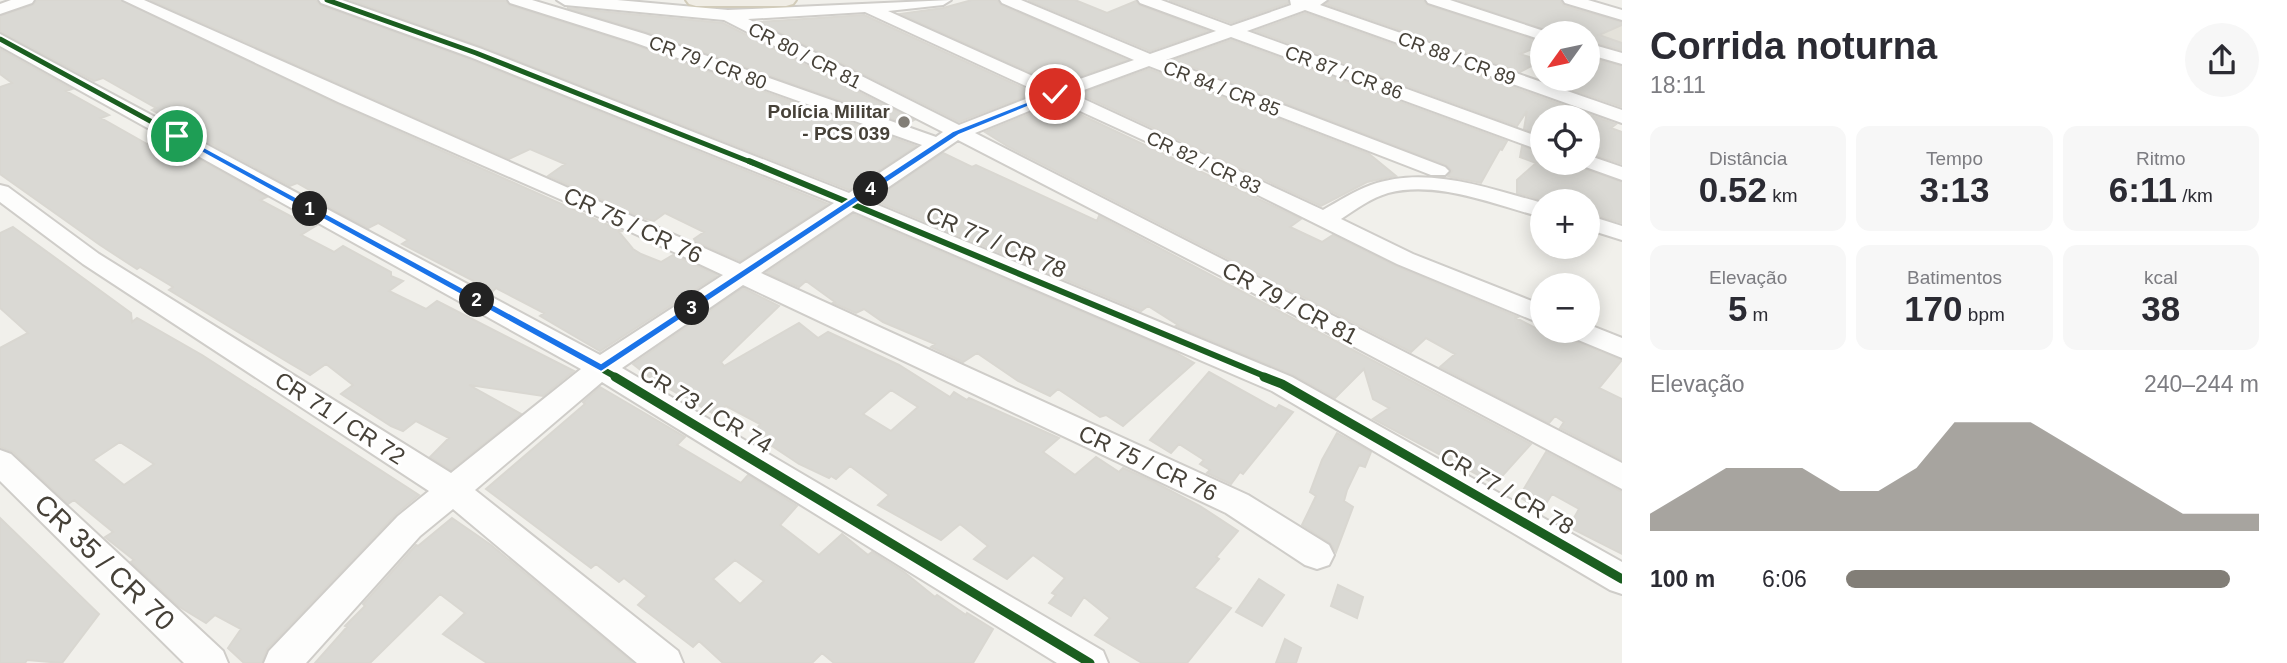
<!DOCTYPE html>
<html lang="pt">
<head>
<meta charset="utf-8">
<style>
  :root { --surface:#fff; --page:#f7f7f7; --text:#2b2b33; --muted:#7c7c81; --accent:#827e77 }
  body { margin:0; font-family:Helvetica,sans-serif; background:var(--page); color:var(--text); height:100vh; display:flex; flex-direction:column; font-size:26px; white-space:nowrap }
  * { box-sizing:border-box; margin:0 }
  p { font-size:23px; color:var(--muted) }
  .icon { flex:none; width:38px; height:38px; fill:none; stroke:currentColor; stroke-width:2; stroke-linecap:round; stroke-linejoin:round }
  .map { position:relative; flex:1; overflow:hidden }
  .sheet { display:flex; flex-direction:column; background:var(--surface); width:665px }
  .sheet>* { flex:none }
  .needle { width:46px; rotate:237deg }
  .fabs { position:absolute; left:1530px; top:21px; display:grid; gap:14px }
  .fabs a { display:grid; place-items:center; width:70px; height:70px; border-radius:50%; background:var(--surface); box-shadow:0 4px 18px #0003; font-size:35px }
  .pin { position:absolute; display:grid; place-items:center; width:60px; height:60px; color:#fff; margin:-30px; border:4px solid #fff; border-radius:50%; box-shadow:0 2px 7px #0007 }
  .km { position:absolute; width:35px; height:35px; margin:-18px; border-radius:50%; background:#222; color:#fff; font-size:19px; line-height:35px; text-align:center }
  .round { display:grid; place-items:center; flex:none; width:74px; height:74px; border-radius:37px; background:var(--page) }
  .head { display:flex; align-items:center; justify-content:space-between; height:119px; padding:0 28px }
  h1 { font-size:38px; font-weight:700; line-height:52px }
  .figures { display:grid; grid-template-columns:repeat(3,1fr); gap:10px; height:119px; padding:7px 28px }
  .figures div { display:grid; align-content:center; border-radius:14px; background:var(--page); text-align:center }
  .figures b { font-size:35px; font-weight:700 }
  .figures small { font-size:19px; font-weight:400 }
  .figures p { font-size:19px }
  .chart { height:196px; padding:14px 28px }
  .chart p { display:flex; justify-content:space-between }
  .chart svg { width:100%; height:126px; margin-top:7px; fill:var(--accent); opacity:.7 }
  ul { padding:0 28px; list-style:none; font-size:23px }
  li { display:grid; grid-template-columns:112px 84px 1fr; align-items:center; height:52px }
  li i { height:18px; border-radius:9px; background:var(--accent) }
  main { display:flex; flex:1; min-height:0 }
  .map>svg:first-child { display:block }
  .residential { fill:#e4e2da }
  .building { fill:#dad9d4; stroke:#d9d7d1; stroke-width:2; fill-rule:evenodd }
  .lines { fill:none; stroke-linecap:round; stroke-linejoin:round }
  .minor-casing { stroke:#cfcdc9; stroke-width:4 }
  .major-casing { stroke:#d2ccba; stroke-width:4 }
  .minor { fill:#fdfdfc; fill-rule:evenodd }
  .major { fill:#f0ede5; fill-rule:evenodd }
  .cycleway-far2-casing { stroke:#fff; stroke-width:8 }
  .cycleway-far1-casing { stroke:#fff; stroke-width:10 }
  .cycleway-casing { stroke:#fff; stroke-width:13 }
  .cycleway-far2 { stroke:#1b5e20; stroke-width:5 }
  .cycleway-far1 { stroke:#1b5e20; stroke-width:6 }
  .cycleway { stroke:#1b5e20; stroke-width:9 }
  .route { fill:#1a73e8; stroke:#fff; stroke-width:2 }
  .poi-dot { fill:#827e77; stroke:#fff; stroke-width:2.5 }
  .labels { text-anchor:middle; stroke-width:6; stroke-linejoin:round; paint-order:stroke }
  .far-street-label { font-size:19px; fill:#464138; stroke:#fff }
  .far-poi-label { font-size:19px; font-weight:bold; fill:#464138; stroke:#fff; text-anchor:end }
  .street-label { font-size:23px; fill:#464138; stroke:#fff }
  .near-street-label { font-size:28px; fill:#464138; stroke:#fff }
</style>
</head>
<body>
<main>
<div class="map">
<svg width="1622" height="663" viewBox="0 0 1622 663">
  <rect width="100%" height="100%" fill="#f1f0eb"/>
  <path class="residential" d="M1449,0H1564L1622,18V55L1587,44V33H1553Z"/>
  <path class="building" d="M37,0H121L337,104L622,231L619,232L633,249L641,254L661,262L673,255L718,275L600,351L540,316L544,313L496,288L493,291L402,244L408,240L378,223L368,228L321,203L327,200L297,183L290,186L183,129L185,128L152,110L156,108L103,78L94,81L0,32V16L33,5Z
    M150,0H316L320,5L469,59L828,204L740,261L696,242L694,239L704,232L665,213L654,221L643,218L548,176L565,164L530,149L509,159Z
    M350,0L506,1L509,5L632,44L916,146L849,190L483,47Z
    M972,0H997L1001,5L1127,60L1057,84L900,14L943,8Z
    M1028,0H1075L1107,13L1136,1L1139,5L1208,31L1150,51Z
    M1169,0H1288V3L1231,23Z
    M1330,0H1423L1427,5L1542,42V45L1520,54L1541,61L1520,72L1326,4Z
    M1458,0H1560L1564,6L1622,22V25L1599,35L1622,43V50L1587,41V32L1553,33Z
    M567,8L723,23L914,120L907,124L646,32Z
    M1305,13L1616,124L1611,128L1622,132V164L1587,153V117H1542V135L1524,129L1527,111L1517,126L1255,31Z
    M864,15L1034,93L959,122L759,22Z
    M1231,40L1507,141L1502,150L1500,149L1481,183L1451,177L1448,176L1452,171L1446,165L1174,60Z
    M0,49L72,89L66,91L109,115L101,118L147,144L161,138L267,197L260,200L294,218L299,215L317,225L301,235L334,252L343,246L391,272V276L403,281L389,291L426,309L437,301L574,371L543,396L469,385L521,414L451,470L430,457L449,438L416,421L403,431L391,426L341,394L353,385L326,364L310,375L291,364L169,290L173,287L140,267L137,269L100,245L0,174V87L12,83L0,74Z
    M1587,57L1622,66V107L1540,79L1587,80Z
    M1149,69L1369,154L1396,176L1367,182L1321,206L1080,94Z
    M1056,103L1301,219L1290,227L1322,242L1333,235L1396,266L1518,317L1516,318L1553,337L1555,333L1622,360L1599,388L1622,399V460L1560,428L1564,422L1555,416L1549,423L1440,367L1455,354L1426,338L1411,352L1007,146L985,132Z
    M1522,146L1542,153V163H1575L1579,167L1622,182V223L1587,213V201H1544L1517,193V180L1536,163L1520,157Z
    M943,153L972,167L976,165L1097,221L1099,216L1531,444L1495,484L1373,419L1389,408L1373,399L1364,369L1335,398L1293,375L1176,326L1178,325L1148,306L1141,311L873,200Z
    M853,214L1171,350L1194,363L1123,426L1106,415L1100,417L1058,389L1050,396L1018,381L977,353L963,362L931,347L935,344L883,322L864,309L856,313L833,303L835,302L806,281L799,287L766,273Z
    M13,227L131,313L132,322L137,318L202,355L419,495L396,514L267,649L262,663H244L228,648L241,629L215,615L206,623L178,606L131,562L134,560L105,537L113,532L74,500L68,504L13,452L0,447V348L28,333L0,308V233ZM120,442L154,464L124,485L93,460Z
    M743,288L779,306L721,362L724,366L799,323L818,338L828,332L899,365L950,397L954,392L967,400L969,398L1059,438L1043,452L1075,475L1096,457L1119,472L1123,468L1152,481L1200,506L1238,531L1216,557L1219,559L1194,588L1231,608L1187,663H1142L1095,635L1110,618L1084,597L1071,616L1049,603L1056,595L1052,593L1065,578L1033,555L1007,579L974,559L988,546L960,524L941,540L878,505L889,495L850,466L836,479L831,476L829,478L799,464L754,434L760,424L726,406L714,414L652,379L633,364ZM891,390L918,407L891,431L863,414Z
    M1209,372L1276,409L1279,405L1293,412L1243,474L1240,472L1231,484L1207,473L1210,470L1200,464L1204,460L1179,444L1171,453L1150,440Z
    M600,387L685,437L677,445L741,483L748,475L797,506L780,525L819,555L842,534L868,555L872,552L904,572L935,597L937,595L966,615L967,613L993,629L973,663H834L822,653L812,663H723L699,641L693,647L638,605L647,596L624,578L619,582L596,564L591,568L486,489L585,404L583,402ZM735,560L764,581L740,604L713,579Z
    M1337,433L1371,452L1365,467L1359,465L1347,490L1344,501L1353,507L1336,552L1330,543L1302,525L1316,496L1310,492L1322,460Z
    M1546,452L1622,492V554L1569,527L1579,509L1552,494L1542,510L1519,497Z
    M0,518L99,614L62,663L27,660L25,663H0Z
    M452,518L491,545L633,663H487L443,634L465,613L440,594L370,663H315L347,627L345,626L365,606L363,604L416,545L418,546Z
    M1259,579L1284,595L1262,626L1236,612Z
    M1338,585L1363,597L1357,618L1331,606Z
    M1285,639L1301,648L1296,663H1276Z"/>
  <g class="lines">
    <g class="minor-casing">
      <path id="minor" d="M11,0H34L32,3L0,14V4Z
        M123,0H144L740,264L834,203L470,57L321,3L319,0H342L482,49L849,193L922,145L633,42L510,3L508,0H532L645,34L936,137L943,132L724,20L565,5L557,0H617L728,10L951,0L943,5L888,11L1057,87L1134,60L1002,3L1000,0H1021L1150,54L1216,31L1140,3L1138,0H1161L1231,26L1291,5L1290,0H1327L1320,5L1622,110V123L1305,10L1247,31L1542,138V151L1231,37L1166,60L1445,167L1449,171L1445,175H1431L1149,66L1073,94L1323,210C1339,201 1354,191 1371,185C1426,165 1488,188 1542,203V217C1494,205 1438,180 1388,193C1371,198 1356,209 1341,219L1413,254L1542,305V324L1397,264L1187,160L1056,100L975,133L1622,463V489L1225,278L958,140L868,201L1292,377L1622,562V594L1610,590L1272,391L853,211L761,273L1248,495L1329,545L1334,555L1329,565L1317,569L1305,565L1226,513L743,285L622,368L1103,651L1108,663H1057L602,382L475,490L678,651L683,663H637L453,509L420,536L306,663H264L269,651L398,516L429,491L83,264L0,202V185L8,187L99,254L451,473L581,369L0,46V34L600,355L723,275L569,203L338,102ZM865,12L1041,93L959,125L748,19Z
        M1426,0H1450L1550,33H1542V39L1536,38L1428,3Z
        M1563,0H1588L1622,10V20L1565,3Z
        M1587,43L1622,53V64L1587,54Z
        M1587,155L1622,167V180L1580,165L1578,163H1587Z
        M1587,215L1622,226V240L1587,229Z
        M1587,324L1622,338V358L1571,337L1567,331H1587Z
        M0,450L11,454L223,651L228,663H184L0,481Z"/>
    </g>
    <g class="major-casing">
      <path id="major" d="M686,0H796L793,4L786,6H696L689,4Z"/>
    </g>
    <use href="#minor" class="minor"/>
    <use href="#major" class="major"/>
    <g class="cycleway-far2-casing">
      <path id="cycleway-far2" d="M327,0L476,53L753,163
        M0,39L227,163"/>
    </g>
    <g class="cycleway-far1-casing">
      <path id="cycleway-far1" d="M224,161L618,378
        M749,161L1269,378"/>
    </g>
    <g class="cycleway-casing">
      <path id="cycleway" d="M615,377L1090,663
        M1264,377L1282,384L1622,579"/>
    </g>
    <use href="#cycleway-far2" class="cycleway-far2"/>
    <use href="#cycleway-far1" class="cycleway-far1"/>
    <use href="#cycleway" class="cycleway"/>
  </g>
  <path class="route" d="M1052,92L1059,94L959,135L601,372L172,136L180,134L601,363L953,131Z"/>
  <circle class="poi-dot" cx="904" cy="122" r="7"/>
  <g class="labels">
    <g class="far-street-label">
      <text transform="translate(805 55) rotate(27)" y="7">CR 80 / CR 81</text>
      <text transform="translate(1457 58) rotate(20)" y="7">CR 88 / CR 89</text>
      <text transform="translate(708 62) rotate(20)" y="7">CR 79 / CR 80</text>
      <text transform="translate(1344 72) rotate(20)" y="7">CR 87 / CR 86</text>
      <text transform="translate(1222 88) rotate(21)" y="7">CR 84 / CR 85</text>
      <text transform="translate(1204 162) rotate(25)" y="7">CR 82 / CR 83</text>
    </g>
    <g class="far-poi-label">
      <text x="890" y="118">Polícia Militar<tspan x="890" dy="22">- PCS 039</tspan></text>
    </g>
    <g class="street-label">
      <text transform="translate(633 225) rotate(25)" y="8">CR 75 / CR 76</text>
      <text transform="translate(996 242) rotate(23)" y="8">CR 77 / CR 78</text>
      <text transform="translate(1290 303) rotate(28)" y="8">CR 79 / CR 81</text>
      <text transform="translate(706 409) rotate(31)" y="8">CR 73 / CR 74</text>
      <text transform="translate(340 418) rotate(33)" y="8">CR 71 / CR 72</text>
      <text transform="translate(1148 463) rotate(25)" y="8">CR 75 / CR 76</text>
      <text transform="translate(1507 491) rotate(30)" y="8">CR 77 / CR 78</text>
    </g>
    <g class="near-street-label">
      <text transform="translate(105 562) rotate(44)" y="10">CR 35 / CR 70</text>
    </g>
  </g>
</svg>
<div class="fabs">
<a><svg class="needle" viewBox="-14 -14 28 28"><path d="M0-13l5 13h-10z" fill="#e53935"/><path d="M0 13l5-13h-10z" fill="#7c7c81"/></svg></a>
<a><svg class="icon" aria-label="locate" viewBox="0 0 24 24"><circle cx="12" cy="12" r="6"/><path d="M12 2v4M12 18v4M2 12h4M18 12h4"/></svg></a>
<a>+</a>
<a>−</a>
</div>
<div class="pin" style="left:177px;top:136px;background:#1e9e55"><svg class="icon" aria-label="arrive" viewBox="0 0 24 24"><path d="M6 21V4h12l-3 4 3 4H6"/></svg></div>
<div class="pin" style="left:1055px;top:94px;background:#d93025"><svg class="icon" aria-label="check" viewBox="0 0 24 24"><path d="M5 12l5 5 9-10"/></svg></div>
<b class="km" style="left:310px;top:209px">1</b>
<b class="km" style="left:477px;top:300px">2</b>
<b class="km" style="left:692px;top:308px">3</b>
<b class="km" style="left:871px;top:189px">4</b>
</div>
<section class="sheet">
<div class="head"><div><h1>Corrida noturna</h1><p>18:11</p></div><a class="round"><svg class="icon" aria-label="share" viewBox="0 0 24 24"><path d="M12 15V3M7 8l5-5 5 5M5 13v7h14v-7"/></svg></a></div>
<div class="figures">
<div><p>Distância</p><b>0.52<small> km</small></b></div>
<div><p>Tempo</p><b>3:13</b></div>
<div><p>Ritmo</p><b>6:11<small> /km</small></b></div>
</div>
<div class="figures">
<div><p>Elevação</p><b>5<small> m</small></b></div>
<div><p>Batimentos</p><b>170<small> bpm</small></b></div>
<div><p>kcal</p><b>38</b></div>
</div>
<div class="chart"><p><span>Elevação</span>240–244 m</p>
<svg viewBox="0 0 160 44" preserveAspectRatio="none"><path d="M0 44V38L10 30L20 22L30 22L40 22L50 30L60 30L70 22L80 6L90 6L100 6L110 14L120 22L130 30L140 38L150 38L160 38V44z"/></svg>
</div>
<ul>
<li><b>100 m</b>6:06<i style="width:93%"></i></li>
</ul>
</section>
</main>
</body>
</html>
